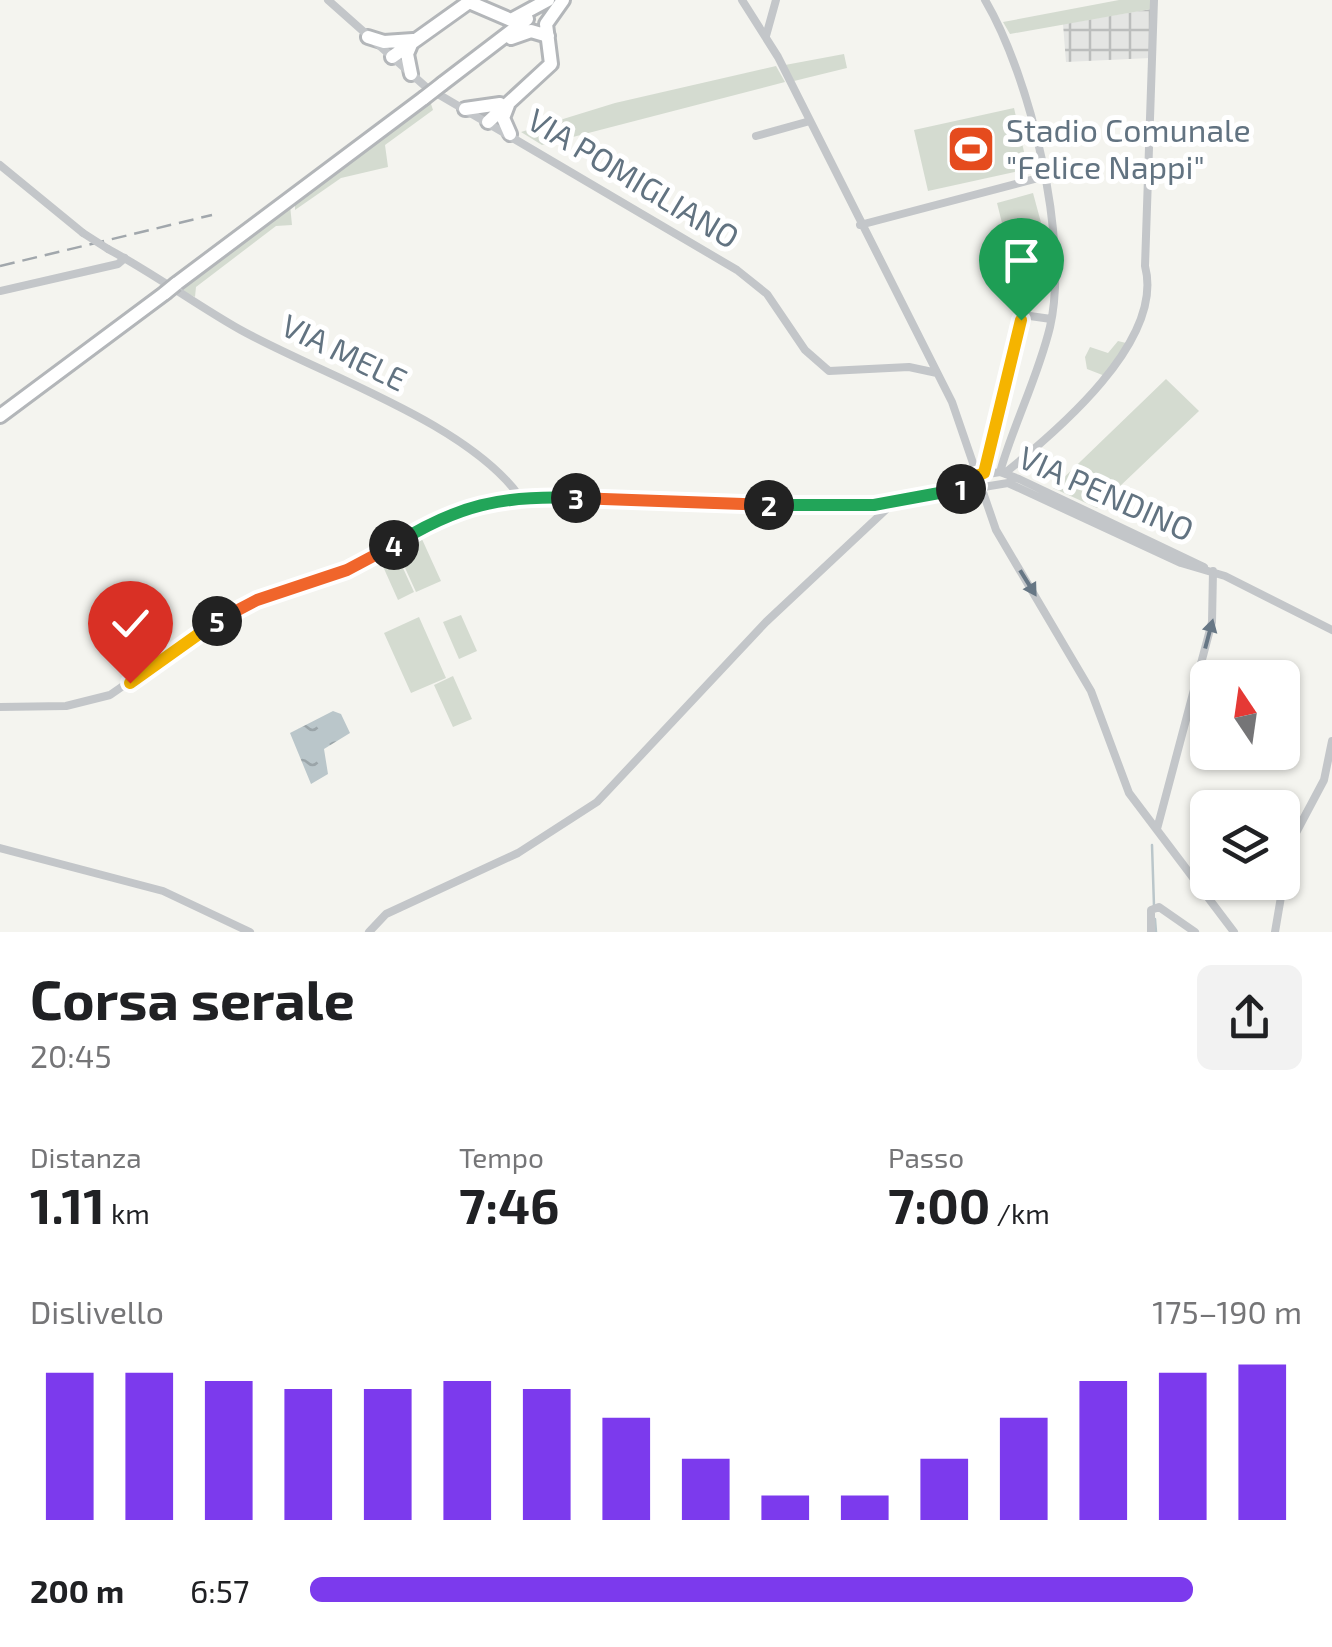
<!DOCTYPE html>
<html lang="it">
<head>
<meta charset="utf-8">
<style>
  :root { --surface:#fff; --page:#f2f2f2; --text:#202124; --muted:#757577; --accent:#7c3aed }
  body { margin:0; font-family:"Exo 2",sans-serif; background:var(--page); color:var(--text); height:100vh; display:flex; flex-direction:column; font-size:38px; white-space:nowrap }
  * { box-sizing:border-box; margin:0 }
  p { font-size:32px; color:var(--muted) }
  .icon { flex:none; width:55px; height:55px; fill:none; stroke:currentColor; stroke-width:2; stroke-linecap:round; stroke-linejoin:round }
  .map { position:relative; height:932px; overflow:hidden }
  .sheet { display:flex; flex-direction:column; background:var(--surface); flex:1 }
  .sheet>* { flex:none }
  .needle { width:65px; rotate:347deg }
  .tools { position:absolute; left:1190px; top:660px; display:grid; gap:20px }
  .tools a { display:grid; place-items:center; width:110px; height:110px; border-radius:15px; background:var(--surface); box-shadow:0 2px 8px #0004; font-size:50px }
  .pin { position:absolute; display:grid; place-items:center; width:85px; height:85px; color:#fff; margin:-102px -42px; border-radius:50% 50% 50% 0; rotate:-45deg; box-shadow:0 0 10px #0007 }
  .pin .icon { rotate:45deg }
  .km { position:absolute; width:50px; height:50px; margin:-25px; border-radius:50%; background:#222; color:#fff; font-size:28px; line-height:50px; text-align:center }
  .round { display:grid; place-items:center; flex:none; width:105px; height:105px; border-radius:15px; background:var(--page) }
  .head { display:flex; align-items:center; justify-content:space-between; height:170px; padding:0 30px }
  h1 { font-size:55px; font-weight:700; line-height:75px }
  .metrics { display:grid; grid-template-columns:repeat(3,1fr); gap:15px; height:170px; padding:10px 30px }
  .metrics div { display:grid; align-content:center }
  .metrics b { font-size:50px; font-weight:700 }
  .metrics small { font-size:28px; font-weight:400 }
  .metrics p { font-size:28px }
  .chart { height:280px; padding:20px 30px }
  .chart p { display:flex; justify-content:space-between }
  .chart svg { width:100%; height:180px; margin-top:10px; stroke:var(--accent); stroke-width:6 }
  ul { padding:0 30px; list-style:none; font-size:32px }
  li { display:grid; grid-template-columns:160px 120px 1fr; align-items:center; height:75px }
  li i { height:25px; border-radius:12px; background:var(--accent) }
  .map>svg:first-child { display:block }
  .industrial { fill:url(#industrial-grid) }
  .grass { fill:#d4dbd0 }
  .water { fill:url(#water-ripples) }
  .lines { fill:none; stroke-linecap:round; stroke-linejoin:round }
  .stream { stroke:#bac6ca; stroke-width:2.5 }
  .highway-casing { stroke:#b3b6b9; stroke-width:18 }
  .minor { stroke:#c3c6c9; stroke-width:8 }
  .highway { stroke:#fff; stroke-width:12 }
  .rail { stroke:#a1a7ac; stroke-width:2.5; stroke-dasharray:15 8; stroke-linecap:butt }
  .highway-bridge-casing { stroke:#b3b6b9; stroke-width:18; stroke-linecap:butt }
  .minor-bridge { stroke:#c3c6c9; stroke-width:8 }
  .highway-bridge { stroke:#fff; stroke-width:12 }
  .oneway { fill:#677785 }
  .split-1-casing { stroke:#fff; stroke-width:20 }
  .split-2-casing { stroke:#fff; stroke-width:20 }
  .split-3-casing { stroke:#fff; stroke-width:20 }
  .split-4-casing { stroke:#fff; stroke-width:20 }
  .split-5-casing { stroke:#fff; stroke-width:20 }
  .split-6-casing { stroke:#fff; stroke-width:20 }
  .split-1 { stroke:#f5b400; stroke-width:12 }
  .split-2 { stroke:#22a559; stroke-width:12 }
  .split-3 { stroke:#f0652b; stroke-width:12 }
  .split-4 { stroke:#22a559; stroke-width:12 }
  .split-5 { stroke:#f0652b; stroke-width:12 }
  .split-6 { stroke:#f5b400; stroke-width:12 }
  .labels { text-anchor:middle; stroke-width:10; stroke-linejoin:round; paint-order:stroke }
  .poi-label { font-size:32px; fill:#627381; stroke:#fff; text-anchor:start }
  .street-label { font-size:32px; fill:#627381; stroke:#fff }
</style>
</head>
<body>
<div class="map">
<svg width="1332" height="932" viewBox="0 0 1332 932">
  <defs>
    <pattern id="industrial-grid" width="8" height="8" patternUnits="userSpaceOnUse" patternTransform="scale(2.5)"><rect width="8" height="8" fill="#e4e5e3"/><path d="M0 4h8M4 0v8" fill="none" stroke="#bcbebd"/></pattern>
    <pattern id="water-ripples" width="26" height="14" patternUnits="userSpaceOnUse" patternTransform="scale(2.5)"><rect width="26" height="14" fill="#bac6ca"/><path d="M2 4q2-2 4 0t4 0M15 11q2-2 4 0t4 0" fill="none" stroke="#9ba5a9"/></pattern>
  </defs>
  <rect width="100%" height="100%" fill="#f4f4ef"/>
  <path class="industrial" d="M1151,9L1150,58L1066,62L1063,24Z"/>
  <path class="grass" d="M1119,0H1152L1151,9L1010,34L1003,22Z
    M844,54L847,68L794,81L785,65Z
    M776,66L785,82L542,145L521,132L615,103Z
    M430,101L433,110L385,145L388,167L341,178L295,210V201Z
    M1014,108L1028,169L928,191L914,130Z
    M1033,193L1043,230L1006,239L997,203Z
    M290,205L292,225L276,226L196,287L195,297L179,290Z
    M1118,341L1126,343L1105,376L1087,369L1085,357L1090,347L1108,353Z
    M1166,379L1199,411L1097,508L1053,488Z
    M421,537L441,581L416,592L396,548Z
    M397,555L414,592L398,600L381,562Z
    M461,615L477,651L459,659L443,622Z
    M419,617L446,678L411,693L384,633Z
    M453,676L472,719L453,727L434,685Z"/>
  <path class="water" d="M333,711L341,714L350,733L324,749L328,774L311,784L290,733Z"/>
  <g class="lines">
    <path class="stream" d="M1152,845L1154,906
      M1155,919L1156,932"/>
    <g class="highway-casing">
      <path id="highway" d="M368,37L384,42L413,40
        M511,38L531,31L548,36
        M392,57L469,2L511,20L548,0
        M411,74L407,54L412,42
        M442,84L527,19
        M508,105L503,118L510,134
        M465,109L500,104
        M488,122L551,64L546,24L563,0
        M176,284L424,98
        M0,416L165,293"/>
    </g>
    <path class="minor" d="M328,0L426,87L737,270L767,294L805,350L829,371L909,367L937,373
      M742,0L778,57L952,402L996,530L1091,691L1129,793L1234,932
      M985,0C1030,76 1070,240 1050,327C1038,377 1014,423 1000,472
      M766,36L776,0
      M756,136L810,121
      M0,165L83,233
      M860,225L1046,176
      M108,249C153,273 195,304 239,329C319,374 467,422 520,497
      M0,291L118,264L125,258
      M984,473L1021,320L1030,316L1051,319
      M1005,473C1056,432 1165,341 1145,266L1154,0
      M976,476L1000,472L1019,479L1204,567
      M0,707L66,706L110,695L230,612L347,570L424,526L470,507L520,497L806,507L874,505L1008,483L1181,563L1225,576L1332,630
      M1157,829L1212,622L1213,571
      M0,848L163,891L250,932
      M369,932L386,914L518,853L597,802L766,622L893,503
      M1151,932V910L1159,907L1195,932
      M1275,932L1290,844L1324,780L1332,741"/>
    <use href="#highway" class="highway"/>
    <path class="rail" d="M0,266L212,215"/>
    <g class="highway-bridge-casing">
      <path id="highway-bridge" d="M424,98L442,84
        M165,293L176,284"/>
    </g>
    <path class="minor-bridge" d="M83,233L108,249"/>
    <use href="#highway-bridge" class="highway-bridge"/>
  </g>
  <defs><path id="oneway-solid" d="M-6-.8H1V-3.2L6.5 0L1 3.2V.8H-6Z" transform="scale(2.5)"/></defs>
  <g class="oneway">
    <use href="#oneway-solid" transform="translate(1028 583) rotate(58)"/>
    <use href="#oneway-solid" transform="translate(1209 634) rotate(-75)"/>
  </g>
  <g class="lines">
    <g class="split-1-casing">
      <path id="split-1" d="M961,489L978,486L976,476L984,473L1021,320"/>
    </g>
    <g class="split-2-casing">
      <path id="split-2" d="M769,505H874L961,489"/>
    </g>
    <g class="split-3-casing">
      <path id="split-3" d="M576,498L769,505"/>
    </g>
    <g class="split-4-casing">
      <path id="split-4" d="M394,545C457,505 502,495 576,498"/>
    </g>
    <g class="split-5-casing">
      <path id="split-5" d="M217,621L257,600L347,570L394,545"/>
    </g>
    <g class="split-6-casing">
      <path id="split-6" d="M130,683L217,621"/>
    </g>
    <use href="#split-1" class="split-1"/>
    <use href="#split-2" class="split-2"/>
    <use href="#split-3" class="split-3"/>
    <use href="#split-4" class="split-4"/>
    <use href="#split-5" class="split-5"/>
    <use href="#split-6" class="split-6"/>
  </g>
  <defs>
    <g id="stadium-square" transform="scale(2.5)"><rect x="-9" y="-9" width="18" height="18" rx="4" fill="#e54b1e" stroke="#fff"/><path d="M0-5a6.5 5 0 1 0 0 10a6.5 5 0 1 0 0-10ZM-3.5-1.8h7v3.6h-7Z" fill="#fff"/></g>
  </defs>
  <g fill-rule="evenodd">
    <use href="#stadium-square" x="971" y="149"/>
  </g>
  <g class="labels">
    <g class="poi-label">
      <text x="1006" y="142">Stadio Comunale<tspan x="1006" dy="37">"Felice Nappi"</tspan></text>
    </g>
    <g class="street-label">
      <text transform="translate(633 179) rotate(31)" y="11">VIA POMIGLIANO</text>
      <text transform="translate(344 353) rotate(26)" y="11">VIA MELE</text>
      <text transform="translate(1106 494) rotate(24)" y="11">VIA PENDINO</text>
    </g>
  </g>
</svg>
<div class="tools">
<a><svg class="needle" viewBox="-14 -14 28 28"><path d="M0-13l5 13h-10z" fill="#e53935"/><path d="M0 13l5-13h-10z" fill="#757577"/></svg></a>
<a><svg class="icon" aria-label="layers" viewBox="0 0 24 24"><path d="M12 4l9 5-9 5-9-5zM3 14l9 5 9-5"/></svg></a>
</div>
<div class="pin" style="left:1021px;top:320px;background:#1e9e55"><svg class="icon" aria-label="arrive" viewBox="0 0 24 24"><path d="M6 21V4h12l-3 4 3 4H6"/></svg></div>
<div class="pin" style="left:130px;top:683px;background:#d93025"><svg class="icon" aria-label="check" viewBox="0 0 24 24"><path d="M5 12l5 5 9-10"/></svg></div>
<b class="km" style="left:961px;top:489px">1</b>
<b class="km" style="left:769px;top:505px">2</b>
<b class="km" style="left:576px;top:498px">3</b>
<b class="km" style="left:394px;top:545px">4</b>
<b class="km" style="left:217px;top:621px">5</b>
</div>
<section class="sheet">
<div class="head"><div><h1>Corsa serale</h1><p>20:45</p></div><a class="round"><svg class="icon" aria-label="share" viewBox="0 0 24 24"><path d="M12 15V3M7 8l5-5 5 5M5 13v7h14v-7"/></svg></a></div>
<div class="metrics">
<div><p>Distanza</p><b>1.11<small> km</small></b></div>
<div><p>Tempo</p><b>7:46</b></div>
<div><p>Passo</p><b>7:00<small> /km</small></b></div>
</div>
<div class="chart"><p><span>Dislivello</span>175–190 m</p>
<svg viewBox="0 0 160 44" preserveAspectRatio="none"><path d="M5 44V8M15 44V8M25 44V10M35 44V12M45 44V12M55 44V10M65 44V12M75 44V19M85 44V29M95 44V38M105 44V38M115 44V29M125 44V19M135 44V10M145 44V8M155 44V6"/></svg>
</div>
<ul>
<li><b>200 m</b>6:57<i style="width:89%"></i></li>
</ul>
</section>
</body>
</html>
